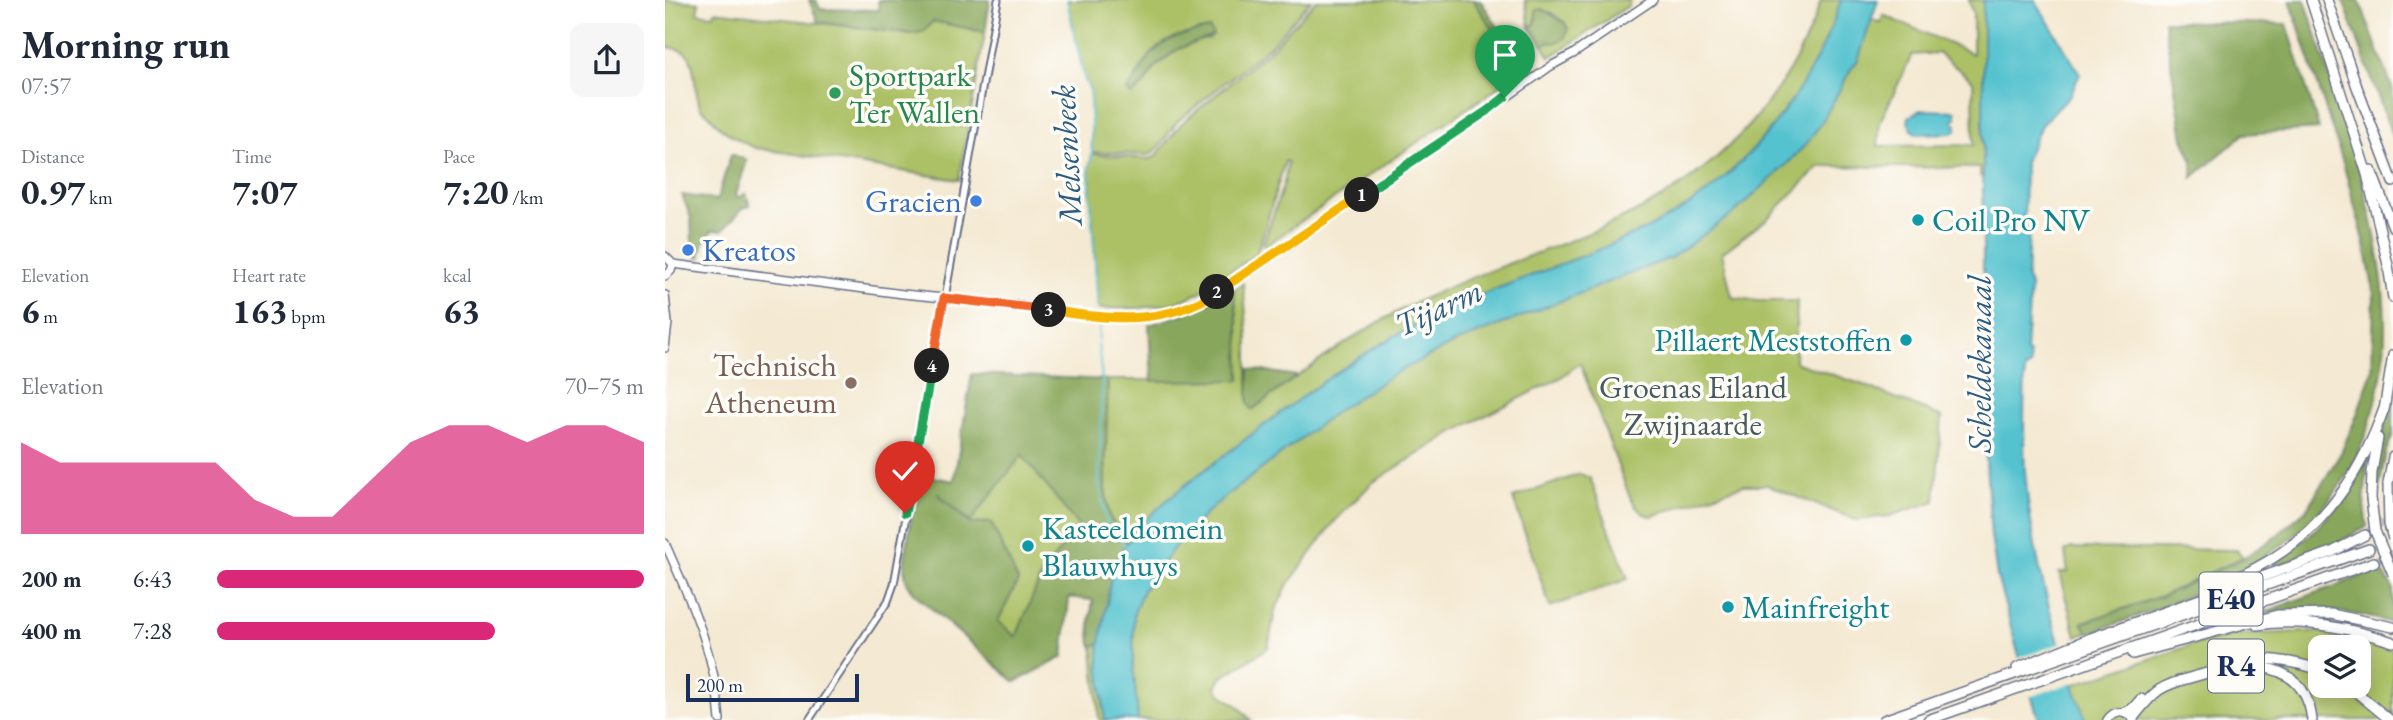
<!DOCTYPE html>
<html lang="en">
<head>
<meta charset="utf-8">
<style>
  :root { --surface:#fff; --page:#f6f6f7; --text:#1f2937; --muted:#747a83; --accent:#db2777 }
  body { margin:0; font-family:"EB Garamond",serif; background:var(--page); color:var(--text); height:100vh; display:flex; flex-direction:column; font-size:26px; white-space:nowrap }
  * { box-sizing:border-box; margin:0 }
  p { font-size:23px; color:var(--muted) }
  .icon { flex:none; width:38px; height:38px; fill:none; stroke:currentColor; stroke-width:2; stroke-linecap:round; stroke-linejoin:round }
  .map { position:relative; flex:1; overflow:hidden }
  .panel { display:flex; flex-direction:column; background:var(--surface); width:665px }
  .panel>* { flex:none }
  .fabs { position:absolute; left:1643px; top:635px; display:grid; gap:14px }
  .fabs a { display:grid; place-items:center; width:63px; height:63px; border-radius:14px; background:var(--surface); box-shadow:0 4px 18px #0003; font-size:35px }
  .scale { position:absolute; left:21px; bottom:18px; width:173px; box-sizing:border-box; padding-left:7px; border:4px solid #1b2f5e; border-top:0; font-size:19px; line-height:24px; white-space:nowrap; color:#1b2f5e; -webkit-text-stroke:5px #fdfcf7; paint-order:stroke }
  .pin { position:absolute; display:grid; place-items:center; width:60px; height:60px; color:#fff; margin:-72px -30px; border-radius:50% 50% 50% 0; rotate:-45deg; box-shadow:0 0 7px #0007 }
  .pin .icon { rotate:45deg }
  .km { position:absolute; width:35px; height:35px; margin:-18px; border-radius:50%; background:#222; color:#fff; font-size:19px; line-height:35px; text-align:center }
  .round { display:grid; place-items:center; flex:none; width:74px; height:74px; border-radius:14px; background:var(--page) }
  .head { display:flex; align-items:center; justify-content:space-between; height:119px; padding:0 21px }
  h1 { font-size:38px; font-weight:700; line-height:52px }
  .stats { display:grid; grid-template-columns:repeat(3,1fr); gap:10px; height:119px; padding:7px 21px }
  .stats div { display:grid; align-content:center }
  .stats b { font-size:35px; font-weight:700 }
  .stats small { font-size:19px; font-weight:400 }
  .stats p { font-size:19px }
  .chart { height:196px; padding:14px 21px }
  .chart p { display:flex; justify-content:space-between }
  .chart svg { width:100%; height:126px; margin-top:7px; fill:var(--accent); opacity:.7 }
  ul { padding:0 21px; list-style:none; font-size:23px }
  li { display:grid; grid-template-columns:112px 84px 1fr; align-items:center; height:52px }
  li i { height:18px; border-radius:9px; background:var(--accent) }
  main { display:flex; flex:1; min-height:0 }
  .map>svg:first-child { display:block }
  .green { fill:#acc166; stroke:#647862; stroke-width:2; fill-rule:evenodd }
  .forest { fill:#89a75b; stroke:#526b5c; stroke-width:2; fill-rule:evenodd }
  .water { fill:#55c2cf; stroke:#387896; stroke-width:2 }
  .pier { fill:#f4e9d2 }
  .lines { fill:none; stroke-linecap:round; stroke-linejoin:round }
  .stream { stroke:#55c2cf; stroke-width:2 }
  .highway-tunnel { stroke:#c9c4bb; stroke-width:9; stroke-dasharray:9 4.5; stroke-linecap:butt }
  .minor-casing { stroke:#677087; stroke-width:9 }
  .major-casing { stroke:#677087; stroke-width:10 }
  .highway-casing { stroke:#677087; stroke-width:12 }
  .minor { stroke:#fff; stroke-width:5 }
  .major { stroke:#fff; stroke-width:7 }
  .highway { stroke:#fff; stroke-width:9 }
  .highway-bridge-casing { stroke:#677087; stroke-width:12; stroke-linecap:butt }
  .highway-bridge { stroke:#fff; stroke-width:9 }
  .split-1-casing { stroke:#fff; stroke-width:14 }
  .split-2-casing { stroke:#fff; stroke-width:14 }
  .split-3-casing { stroke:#fff; stroke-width:14 }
  .split-4-casing { stroke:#fff; stroke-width:14 }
  .split-5-casing { stroke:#fff; stroke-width:14 }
  .split-1 { stroke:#22a559; stroke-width:9 }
  .split-2 { stroke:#f5b400; stroke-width:9 }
  .split-3 { stroke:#f5b400; stroke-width:9 }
  .split-4 { stroke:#f0652b; stroke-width:9 }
  .split-5 { stroke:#22a559; stroke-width:9 }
  .leisure-dot { fill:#2e9e5b; stroke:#fdfcf7; stroke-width:2.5 }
  .shop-dot { fill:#3f7fe0; stroke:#fdfcf7; stroke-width:2.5 }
  .culture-dot { fill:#0f9aa8; stroke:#fdfcf7; stroke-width:2.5 }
  .education-dot { fill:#8d6e63; stroke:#fdfcf7; stroke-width:2.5 }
  .labels { text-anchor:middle; stroke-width:7; stroke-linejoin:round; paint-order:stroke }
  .shield { fill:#fdfcf7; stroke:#5f6c8c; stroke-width:2 }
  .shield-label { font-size:30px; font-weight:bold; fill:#1b2f5e }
  .leisure-label { font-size:32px; fill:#27864d; stroke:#fdfcf7; text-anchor:start }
  .shop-label { font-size:32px; fill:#366cbe; stroke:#fdfcf7; text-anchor:end }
  .culture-label { font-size:32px; fill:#0d838f; stroke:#fdfcf7; text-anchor:start }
  .education-label { font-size:32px; fill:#785e54; stroke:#fdfcf7; text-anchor:end }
  .park-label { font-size:32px; fill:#465b60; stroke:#fdfcf7 }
  .water-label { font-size:33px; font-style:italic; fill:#2c5b80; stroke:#fdfcf7 }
</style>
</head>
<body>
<main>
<section class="panel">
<div class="head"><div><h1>Morning run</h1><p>07:57</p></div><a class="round"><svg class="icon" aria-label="share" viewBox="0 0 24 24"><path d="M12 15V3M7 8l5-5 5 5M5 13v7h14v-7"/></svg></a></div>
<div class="stats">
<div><p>Distance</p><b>0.97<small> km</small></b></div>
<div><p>Time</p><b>7:07</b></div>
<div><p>Pace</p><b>7:20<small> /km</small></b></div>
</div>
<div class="stats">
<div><p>Elevation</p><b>6<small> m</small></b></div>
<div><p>Heart rate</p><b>163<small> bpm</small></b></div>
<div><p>kcal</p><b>63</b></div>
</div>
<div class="chart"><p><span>Elevation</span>70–75 m</p>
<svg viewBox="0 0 160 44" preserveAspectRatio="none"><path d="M0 44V12L10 19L20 19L30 19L40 19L50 19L60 32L70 38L80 38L90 25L100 12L110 6L120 6L130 12L140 6L150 6L160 12V44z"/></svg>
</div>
<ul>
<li><b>200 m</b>6:43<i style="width:100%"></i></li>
<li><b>400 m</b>7:28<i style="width:65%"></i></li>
</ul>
</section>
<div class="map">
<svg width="1728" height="720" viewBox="0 0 1728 720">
  <rect width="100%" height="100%" fill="#fdfcf7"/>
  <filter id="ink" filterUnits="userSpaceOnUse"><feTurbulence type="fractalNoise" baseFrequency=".0143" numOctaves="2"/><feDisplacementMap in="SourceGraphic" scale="14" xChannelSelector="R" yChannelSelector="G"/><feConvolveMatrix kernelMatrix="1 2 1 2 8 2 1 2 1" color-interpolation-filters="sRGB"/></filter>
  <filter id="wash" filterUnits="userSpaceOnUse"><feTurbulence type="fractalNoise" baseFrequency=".00686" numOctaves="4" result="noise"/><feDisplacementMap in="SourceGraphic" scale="28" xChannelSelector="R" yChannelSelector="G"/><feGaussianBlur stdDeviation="1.57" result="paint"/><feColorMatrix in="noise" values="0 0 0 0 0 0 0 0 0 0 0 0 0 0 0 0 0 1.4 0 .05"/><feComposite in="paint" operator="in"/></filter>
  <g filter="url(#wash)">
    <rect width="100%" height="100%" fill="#f4e9d2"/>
    <path class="green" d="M0,0L34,2L32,13L49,15L50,11L248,34L259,31L268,21L320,32L294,180L91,148C78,143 67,137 56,128C49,122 44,112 36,109C29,95 31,62 22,54C16,49 7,48 0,46Z
      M402,0H646L606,45L513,121L493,148L484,155L427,152L425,90L420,81ZM545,29V39L535,40L513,49L491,66L472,92L462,90C472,80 475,68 484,57C498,38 523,33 545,29Z
      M651,0H808L857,71L600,246L598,244L619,183L623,162L620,161L592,254L533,293L511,303L475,308L433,309L424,168L427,154L485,159L491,156L516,124L608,47Z
      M860,0H965L963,6L885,57L878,45L903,29L899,22L885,12L865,27Z
      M1156,0H1176C1153,72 1108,137 1050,186C1024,208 985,228 954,241C890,269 822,289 759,320C685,358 623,407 557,457C521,484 461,527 447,571C444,582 444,594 442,604C439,620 435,638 434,654C434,675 438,698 440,720H434L428,647L426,644L425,621L428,600L404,597L398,657L350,682L249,593L241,580L239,565L253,475L289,481L307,374L437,380H574V338L569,290L578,283L583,338V401L588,409C641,370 692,331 752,302C826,265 909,245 982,206C1063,162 1128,88 1156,0Z
      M1304,0H1318L1320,175L1315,176V168L1155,166L1101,220L1057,253L1067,297L1093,301H1132L1130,361L1132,363L1196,384L1277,417L1270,501L1225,516L1191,520L1102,485H1078L987,516C974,514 970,506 964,495L915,363L895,378L788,432L707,483L670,521L622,586L610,611L603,648L557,677L551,686L554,693L573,706L586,720H473L468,664L469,613L478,590L493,569L518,536L551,504L673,410L727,375L789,343L1007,257L1069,213L1123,163L1142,143L1158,120L1186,69L1193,60L1206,19L1216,23L1218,15L1308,54V15ZM1273,53L1308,81L1309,145L1213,146L1215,122L1247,55Z
      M915,474L925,478L963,579L885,607L848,498Z
      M1406,548L1572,550L1578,557L1497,596L1418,622L1424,633L1411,636L1394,573L1403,572L1400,552Z
      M1657,631L1728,650V720H1421L1407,685L1527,645L1570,635ZM1656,648H1694V686H1656Z"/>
    <path class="forest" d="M144,0H151L155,9L214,10L213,0H325L320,32L268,21L259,31L248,34L153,22Z
      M808,0H815L863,72L859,74L857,71Z
      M1625,0H1640C1663,72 1689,143 1706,217C1727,310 1728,387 1684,472C1669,496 1651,519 1629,536C1570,582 1495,609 1424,633L1417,623L1497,596L1578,558L1609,538L1641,510L1676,453L1692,415L1707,371L1709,293L1699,240L1677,159Z
      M1678,0H1694L1728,90V138Z
      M877,9L899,22L903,29L899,39L889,43L883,42L878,45L865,27L870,24L871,10Z
      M1499,21L1622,24L1654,129L1579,134L1527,178V159L1518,138Z
      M545,29L548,36L513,49L491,66L479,84L467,95L461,90C471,81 474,72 481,62C495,38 520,33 545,29Z
      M66,154L82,160L71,195L74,198L81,193L85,206L78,208L57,231L48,230L39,241L35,258L31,256L27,241L26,218L17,195L52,200Z
      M569,290L574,338L575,380L487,381L484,325C515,317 541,306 569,290Z
      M584,369L632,376L587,410L583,402Z
      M307,374L443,380L440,487L444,516L462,543L447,571L436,643L428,646L426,644L425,621L428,600L404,597L398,657L350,682L249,593L241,580L239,565L253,474L289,481ZM357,455L414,527L378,571L351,637L333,621L353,581L326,522L305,524L272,493L305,522Z
      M1728,382V435L1721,451L1714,490L1710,492L1713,460Z
      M1703,458L1699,505L1702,527L1665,547L1606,568C1613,555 1628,550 1639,540C1665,517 1687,490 1703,458Z
      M1716,569L1728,588V623C1681,610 1636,605 1589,616Z"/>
    <path class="water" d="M1176,0H1213L1193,60L1186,69L1158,120L1142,143L1123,163L1069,213L1007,257L789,343L727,375L673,410L551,504L518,536L493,569L478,590L469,613L468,664L473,720H440C438,698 434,675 434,654C435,638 439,620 442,604C444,594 444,582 447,571C461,527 521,484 557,457C623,407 685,358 759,320C822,289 890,269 954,241C985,228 1024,208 1050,186C1107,137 1153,72 1176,0Z
      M1318,0H1370L1415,74L1405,95L1376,125L1360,161L1359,229H1364L1362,278L1365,286L1361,351L1364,354L1365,366L1360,370C1359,404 1358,438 1360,472C1367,558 1390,640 1421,720H1374L1355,660L1332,576L1326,536L1318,418Z
      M1255,110L1291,111V118L1288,121L1292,125L1291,131L1287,133L1253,134L1248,131L1243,122L1244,117Z"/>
    <path class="pier" d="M1397,643L1410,682L1364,697L1351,659Z"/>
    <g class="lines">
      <path class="stream" d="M402,0L420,81L425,90L427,158L424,168L433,309
        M435,324L433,342L437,380L434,482L442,524L461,546"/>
    </g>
  </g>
  <g filter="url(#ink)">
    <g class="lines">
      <path class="highway-tunnel" d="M1700,535L1727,513
        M1709,562L1728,554"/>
      <g class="minor-casing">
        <path id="minor" d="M144,720L223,601L229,584L333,0"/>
      </g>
      <g class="major-casing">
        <path id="major" d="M0,256L8,264
          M8,264L238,294L360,306L427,317H485L512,312L543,298L575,277L822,111L886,66L908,54L988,0
          M0,276L6,271L8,264
          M0,295L3,323L0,348
          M0,543C27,605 50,651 55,720
          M1442,720C1449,709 1461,709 1469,720"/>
      </g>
      <g class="highway-casing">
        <path id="highway" d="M1646,0L1702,174L1723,265L1728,298
          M1662,0L1692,87L1728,182
          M1706,170L1728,227
          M1719,410L1728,355
          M1723,484L1728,457
          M1706,498L1707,472L1713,438
          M1552,589C1571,578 1590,569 1608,558C1665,522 1698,468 1720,406
          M1592,625C1637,618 1685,628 1728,642
          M1468,654L1612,615L1666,614L1728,627
          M1564,661C1596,656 1625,660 1656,670
          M1352,668L1426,638L1667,552L1700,535
          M1684,686L1725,720
          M1460,712L1469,707L1476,699
          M1468,718C1476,708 1484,697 1494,690C1506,682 1521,679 1535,675C1581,661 1640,658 1647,720
          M1219,720L1704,549
          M1263,720L1709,562"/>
      </g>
      <use href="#minor" class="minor"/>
      <use href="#major" class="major"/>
      <use href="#highway" class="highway"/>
      <g class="highway-bridge-casing">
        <path id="highway-bridge" d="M1723,484L1724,524L1728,539
          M1706,498L1710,531L1728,574"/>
      </g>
      <use href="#highway-bridge" class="highway-bridge"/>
    </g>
  </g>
  <g class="lines" filter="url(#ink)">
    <g class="split-1-casing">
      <path id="split-1" d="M697,195L822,111L840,97"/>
    </g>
    <g class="split-2-casing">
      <path id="split-2" d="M552,292L697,195"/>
    </g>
    <g class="split-3-casing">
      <path id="split-3" d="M384,310C443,320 500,326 552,292"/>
    </g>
    <g class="split-4-casing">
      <path id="split-4" d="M267,366L279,298L384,310"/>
    </g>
    <g class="split-5-casing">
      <path id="split-5" d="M240,513L267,366"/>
    </g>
    <use href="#split-1" class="split-1"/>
    <use href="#split-2" class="split-2"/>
    <use href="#split-3" class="split-3"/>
    <use href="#split-4" class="split-4"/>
    <use href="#split-5" class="split-5"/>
  </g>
  <circle class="leisure-dot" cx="170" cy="93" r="7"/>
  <g class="shop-dot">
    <circle cx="311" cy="201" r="7"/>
    <circle cx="23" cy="250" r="7"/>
  </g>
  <g class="culture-dot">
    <circle cx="1253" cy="220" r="7"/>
    <circle cx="1241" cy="340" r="7"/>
    <circle cx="363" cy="546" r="7"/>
    <circle cx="1063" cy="607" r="7"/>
  </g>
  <circle class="education-dot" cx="186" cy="383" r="7"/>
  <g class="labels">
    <g class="shield">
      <rect x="1534.5" y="572.5" width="63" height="53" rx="5"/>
      <rect x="1543" y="639.5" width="56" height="53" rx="5"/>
    </g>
    <g class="shield-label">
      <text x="1566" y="609">E40</text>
      <text x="1571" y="676">R4</text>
    </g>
    <g class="leisure-label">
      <text x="184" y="86">Sportpark<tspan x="184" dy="37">Ter Wallen</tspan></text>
    </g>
    <g class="shop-label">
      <text x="297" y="212">Gracien</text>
      <text x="37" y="261" text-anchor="start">Kreatos</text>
    </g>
    <g class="culture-label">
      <text x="1267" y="231">Coil Pro NV</text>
      <text x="1227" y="351" text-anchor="end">Pillaert Meststoffen</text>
      <text x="377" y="539">Kasteeldomein<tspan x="377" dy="37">Blauwhuys</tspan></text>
      <text x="1077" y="618">Mainfreight</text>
    </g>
    <g class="education-label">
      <text x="172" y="376">Technisch<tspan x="172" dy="37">Atheneum</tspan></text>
    </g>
    <g class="park-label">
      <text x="1028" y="398">Groenas Eiland<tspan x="1028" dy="37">Zwijnaarde</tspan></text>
    </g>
    <g class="water-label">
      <text transform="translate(401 155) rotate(-93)" y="12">Melsenbeek</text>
      <text transform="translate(773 307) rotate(-25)" y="12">Tijarm</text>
      <text transform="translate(1314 364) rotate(-90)" y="12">Scheldekanaal</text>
    </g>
  </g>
</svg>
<div class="fabs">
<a><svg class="icon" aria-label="layers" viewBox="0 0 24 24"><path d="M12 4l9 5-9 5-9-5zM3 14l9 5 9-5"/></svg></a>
</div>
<div class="scale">200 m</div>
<div class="pin" style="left:840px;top:97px;background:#1e9e55"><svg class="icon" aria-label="arrive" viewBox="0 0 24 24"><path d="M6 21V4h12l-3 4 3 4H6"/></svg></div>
<div class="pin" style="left:240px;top:513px;background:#d93025"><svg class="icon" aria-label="check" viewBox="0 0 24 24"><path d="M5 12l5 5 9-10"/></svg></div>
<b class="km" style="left:697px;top:195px">1</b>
<b class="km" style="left:552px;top:292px">2</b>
<b class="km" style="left:384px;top:310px">3</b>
<b class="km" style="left:267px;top:366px">4</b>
</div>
</main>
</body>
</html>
